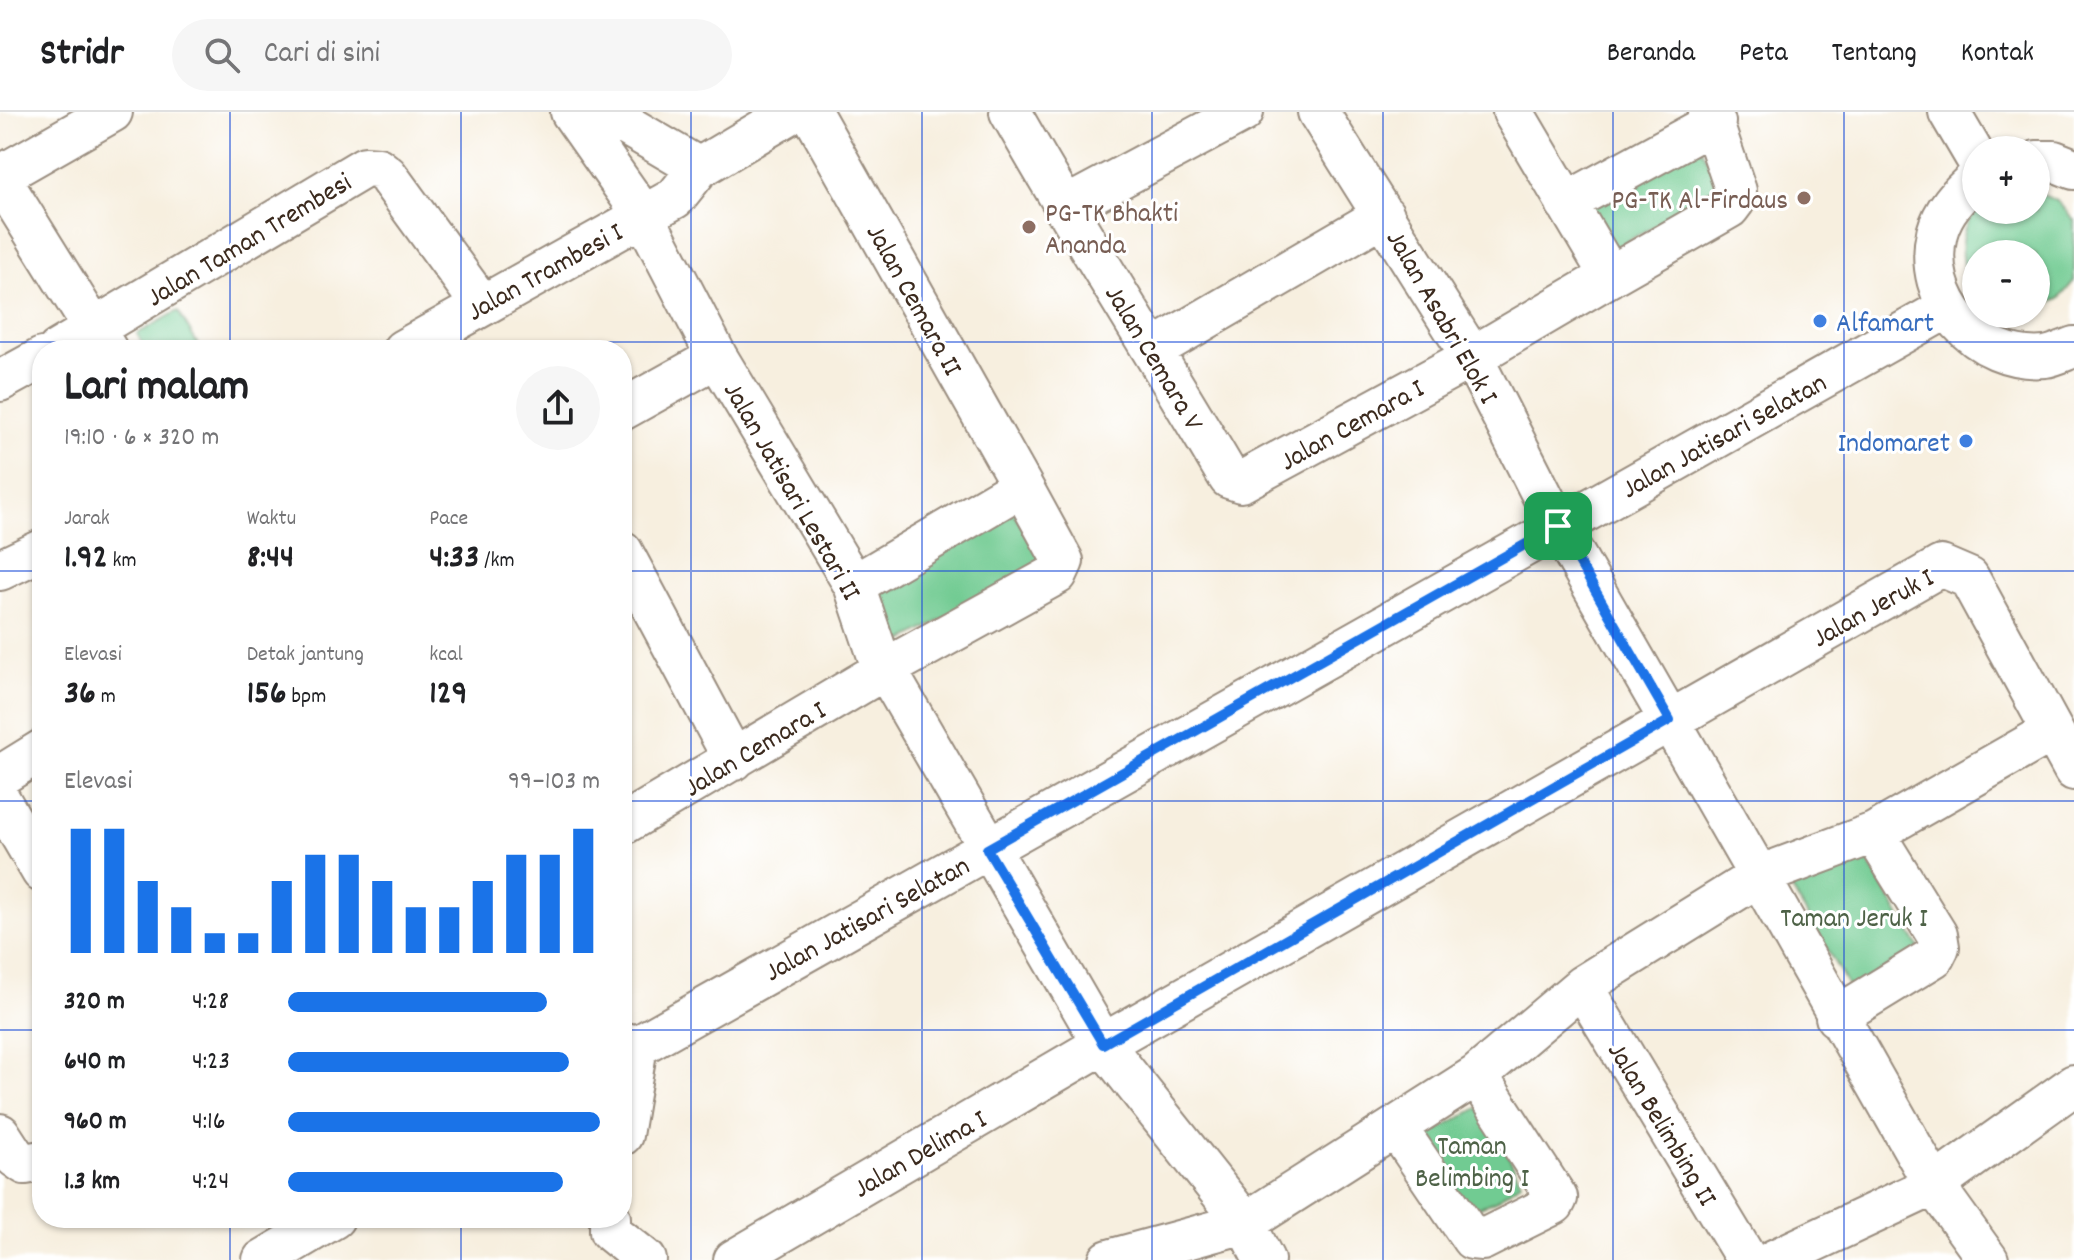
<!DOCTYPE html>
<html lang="id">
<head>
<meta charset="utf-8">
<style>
  :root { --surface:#fff; --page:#f6f6f6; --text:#202124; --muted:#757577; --line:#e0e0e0; --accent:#1a73e8 }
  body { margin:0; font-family:Dekko,sans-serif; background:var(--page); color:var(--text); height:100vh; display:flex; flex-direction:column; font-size:30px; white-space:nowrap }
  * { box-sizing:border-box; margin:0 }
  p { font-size:26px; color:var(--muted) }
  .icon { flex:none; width:44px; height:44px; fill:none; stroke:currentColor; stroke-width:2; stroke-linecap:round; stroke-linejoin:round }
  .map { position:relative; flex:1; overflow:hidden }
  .panel { position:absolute; left:32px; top:228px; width:600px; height:888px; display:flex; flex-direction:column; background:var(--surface); border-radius:32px; box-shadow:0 2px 6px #0004 }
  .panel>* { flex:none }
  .fabs { position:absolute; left:1962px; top:24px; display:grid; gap:16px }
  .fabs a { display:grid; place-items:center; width:88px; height:88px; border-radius:50%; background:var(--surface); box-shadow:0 2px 6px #0004; font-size:40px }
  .pin { position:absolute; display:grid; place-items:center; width:68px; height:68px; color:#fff; margin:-34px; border-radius:16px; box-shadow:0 4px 12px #0006 }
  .round { display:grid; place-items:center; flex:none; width:84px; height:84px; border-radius:42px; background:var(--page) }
  .head { display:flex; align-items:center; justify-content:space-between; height:136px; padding:0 32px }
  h1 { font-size:44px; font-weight:800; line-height:60px }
  .metrics { display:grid; grid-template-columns:repeat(3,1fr); gap:12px; height:136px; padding:8px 32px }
  .metrics div { display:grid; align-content:center }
  .metrics b { font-size:34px; font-weight:800 }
  .metrics small { font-size:22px; font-weight:400 }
  .metrics p { font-size:22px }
  .chart { height:224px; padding:16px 32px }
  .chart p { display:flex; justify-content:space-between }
  .chart svg { width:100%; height:144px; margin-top:8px; stroke:var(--accent); stroke-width:6 }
  ul { padding:0 32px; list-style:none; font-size:26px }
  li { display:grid; grid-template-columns:128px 96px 1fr; align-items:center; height:60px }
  li i { height:20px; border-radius:10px; background:var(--accent) }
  header { display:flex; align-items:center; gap:48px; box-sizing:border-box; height:112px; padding:0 40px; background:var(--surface); border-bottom:2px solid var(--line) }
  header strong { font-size:38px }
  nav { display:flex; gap:44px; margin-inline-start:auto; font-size:28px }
  .search { width:560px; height:72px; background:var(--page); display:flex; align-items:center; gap:20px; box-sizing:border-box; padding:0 28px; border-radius:44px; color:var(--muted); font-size:30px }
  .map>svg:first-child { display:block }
  .green { fill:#71cb92; stroke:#567a58; stroke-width:2 }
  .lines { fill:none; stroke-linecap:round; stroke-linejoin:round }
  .street-casing { stroke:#998c7e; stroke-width:44 }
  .street { stroke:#fff; stroke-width:40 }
  .route-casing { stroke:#fff; stroke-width:16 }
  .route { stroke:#1a73e8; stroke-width:10 }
  .grid { fill:none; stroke:#1d4ed8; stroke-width:2; stroke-opacity:0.55 }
  .education-dot { fill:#8d6e63; stroke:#fff; stroke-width:3 }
  .shop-dot { fill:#3f7fe0; stroke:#fff; stroke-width:3 }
  .labels { text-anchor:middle; stroke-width:6; stroke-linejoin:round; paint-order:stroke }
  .education-label { font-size:28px; fill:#785e54; stroke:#fff; text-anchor:end }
  .street-label { font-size:28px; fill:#3b2a1e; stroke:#fff }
  .shop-label { font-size:28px; fill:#366cbe; stroke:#fff; text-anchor:start }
  .park-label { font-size:28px; fill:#4e6247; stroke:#fff }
</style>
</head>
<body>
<header>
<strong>Stridr</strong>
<div class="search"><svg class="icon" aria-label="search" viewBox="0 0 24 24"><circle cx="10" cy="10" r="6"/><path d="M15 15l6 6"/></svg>Cari di sini</div>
<nav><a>Beranda</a><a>Peta</a><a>Tentang</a><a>Kontak</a></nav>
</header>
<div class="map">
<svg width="2074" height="1148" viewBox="0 0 2074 1148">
  <rect width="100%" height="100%" fill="#fff"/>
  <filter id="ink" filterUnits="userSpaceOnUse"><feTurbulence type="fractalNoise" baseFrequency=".0125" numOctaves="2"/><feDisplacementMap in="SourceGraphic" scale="16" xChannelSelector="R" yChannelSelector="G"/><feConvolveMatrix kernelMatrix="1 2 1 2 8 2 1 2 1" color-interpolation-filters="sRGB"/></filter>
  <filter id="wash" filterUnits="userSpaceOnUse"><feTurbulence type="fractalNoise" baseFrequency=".006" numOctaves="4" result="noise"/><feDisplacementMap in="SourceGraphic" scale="32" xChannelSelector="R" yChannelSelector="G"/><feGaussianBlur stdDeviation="1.8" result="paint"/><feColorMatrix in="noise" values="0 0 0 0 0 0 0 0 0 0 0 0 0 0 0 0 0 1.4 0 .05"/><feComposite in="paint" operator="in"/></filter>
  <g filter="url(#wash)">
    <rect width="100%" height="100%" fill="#f7efdf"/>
    <path class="green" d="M1694,24L1723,76L1611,138L1582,85Z
      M2036,80L2057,89L2074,108V169L2059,187L2036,197V142H1976V178C1957,156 1956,119 1977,98H2036Z
      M178,199L201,238H146L137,222Z
      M1014,400L1043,452L900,531L871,479Z
      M1858,732L1919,836L1850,877L1789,772Z
      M1478,996L1502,1030L1521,1070L1495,1089L1470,1099L1422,1027Z"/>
  </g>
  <g filter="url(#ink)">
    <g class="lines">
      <g class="street-casing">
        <path id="street" d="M571,0L644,104L717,245L854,473L878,544L1103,932L1245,1111L1264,1148
          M604,0L699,56
          M811,0L1022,374
          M1010,0C1080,124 1157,243 1229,366L1241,370L1472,245L1610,164L1513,0
          M1949,0L1976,46
          M2036,49H2054L2074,57
          M0,64L112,0
          M0,66L107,238
          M1976,67C1959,82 1943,98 1937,121C1921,187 1977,251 2045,245C2054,244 2065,238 2074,235
          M1566,91L1715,10
          M1064,96L1243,0
          M1610,164L1729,96L1735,88L1736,79L1709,0
          M1154,237L1384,103
          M58,238L365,55L378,56L387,63L481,192
          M403,238L675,86L699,56L793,0
          M0,269L42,246
          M622,298L717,245
          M622,439L734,648
          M0,458L42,438
          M0,664L42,638
          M0,688L42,760
          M622,713L885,557L1057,462L1063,449L1022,374L854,473
          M1582,874L1747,1148
          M1836,905L1934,845L1939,835L1937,823L1874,721
          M622,930L637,934L622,1023
          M622,943L1947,196
          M1396,1015L1472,1127L1482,1128L1554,1092L1557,1086L1477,963
          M0,1022L15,1045L25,1052L42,1049
          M610,1106V1119L646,1148
          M263,1148L334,1106
          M734,1148L1103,932L1941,454L1969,466L2074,658
          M1109,1148L1245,1111L1477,963L1582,874L1759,764L1558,414L1472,245L1318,0
          M1774,1148L1934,1073L1759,764L1874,721L2051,620
          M1988,1148L1934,1073L2074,973"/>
      </g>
      <use href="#street" class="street"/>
    </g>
  </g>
  <g class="lines" filter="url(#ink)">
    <g class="route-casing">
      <path id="route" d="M1558,414L1670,608L1103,932L987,737Z"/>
    </g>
    <use href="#route" class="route"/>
  </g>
  <path class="grid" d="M230,0V238M461,0V238M691,0V1148M922,0V1148M1152,0V1148M1383,0V1148M1613,0V1148M1844,0V1148M0,230H2074M0,459H42M622,459H2074M0,689H42M622,689H2074M0,918H42M622,918H2074M230,1106V1148M461,1106V1148"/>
  <g class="education-dot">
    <circle cx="1804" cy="86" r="8"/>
    <circle cx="1029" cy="115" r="8"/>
  </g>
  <g class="shop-dot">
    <circle cx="1820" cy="209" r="8"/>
    <circle cx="1966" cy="329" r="8"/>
  </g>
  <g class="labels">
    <g class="education-label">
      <text x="1788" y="96">PG-TK Al-Firdaus</text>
      <text x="1045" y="109" text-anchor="start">PG-TK Bhakti<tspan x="1045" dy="32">Ananda</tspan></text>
    </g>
    <g class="street-label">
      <text transform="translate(248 126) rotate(-31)" y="10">Jalan Taman Trembesi</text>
      <text transform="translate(544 158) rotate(-29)" y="10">Jalan Trambesi I</text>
      <text transform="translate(916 187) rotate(61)" y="10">Jalan Cemara II</text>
      <text transform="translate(1444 204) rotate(60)" y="10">Jalan Asabri Elok I</text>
      <text transform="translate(1156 245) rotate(59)" y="10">Jalan Cemara V</text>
      <text transform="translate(1351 311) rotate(-29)" y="10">Jalan Cemara I</text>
      <text transform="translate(1723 322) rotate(-29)" y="10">Jalan Jatisari Selatan</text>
      <text transform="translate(794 378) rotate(60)" y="10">Jalan Jatisari Lestari II</text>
      <text transform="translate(1872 494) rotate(-29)" y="10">Jalan Jeruk I</text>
      <text transform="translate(754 635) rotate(-31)" y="10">Jalan Cemara I</text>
      <text transform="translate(866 805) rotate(-29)" y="10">Jalan Jatisari Selatan</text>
      <text transform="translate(1664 1011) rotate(59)" y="10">Jalan Belimbing II</text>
      <text transform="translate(919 1040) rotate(-30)" y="10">Jalan Delima I</text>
    </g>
    <g class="shop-label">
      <text x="1836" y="219">Alfamart</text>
      <text x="1950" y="339" text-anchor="end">Indomaret</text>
    </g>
    <g class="park-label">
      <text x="1854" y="814">Taman Jeruk I</text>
      <text x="1472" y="1042">Taman<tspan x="1472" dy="32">Belimbing I</tspan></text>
    </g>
  </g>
</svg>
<div class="fabs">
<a>+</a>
<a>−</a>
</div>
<div class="pin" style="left:1558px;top:414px;background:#1e9e55"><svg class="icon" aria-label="arrive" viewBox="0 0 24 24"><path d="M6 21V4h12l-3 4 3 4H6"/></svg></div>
<section class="panel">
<div class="head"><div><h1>Lari malam</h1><p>19:10 · 6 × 320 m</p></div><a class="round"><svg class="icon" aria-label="share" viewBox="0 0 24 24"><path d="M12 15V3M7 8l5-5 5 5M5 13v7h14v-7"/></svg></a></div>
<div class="metrics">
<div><p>Jarak</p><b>1.92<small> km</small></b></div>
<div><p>Waktu</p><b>8:44</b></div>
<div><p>Pace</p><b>4:33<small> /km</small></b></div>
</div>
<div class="metrics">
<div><p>Elevasi</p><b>36<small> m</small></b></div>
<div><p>Detak jantung</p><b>156<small> bpm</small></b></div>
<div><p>kcal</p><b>129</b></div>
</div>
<div class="chart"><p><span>Elevasi</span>99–103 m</p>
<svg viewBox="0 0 160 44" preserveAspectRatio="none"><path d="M5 44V6M15 44V6M25 44V22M35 44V30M45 44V38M55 44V38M65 44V22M75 44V14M85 44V14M95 44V22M105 44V30M115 44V30M125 44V22M135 44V14M145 44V14M155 44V6"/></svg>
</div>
<ul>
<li><b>320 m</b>4:28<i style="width:83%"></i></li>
<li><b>640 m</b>4:23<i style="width:90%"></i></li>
<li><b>960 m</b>4:16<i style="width:100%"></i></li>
<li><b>1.3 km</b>4:24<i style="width:88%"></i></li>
</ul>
</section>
</div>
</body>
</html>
